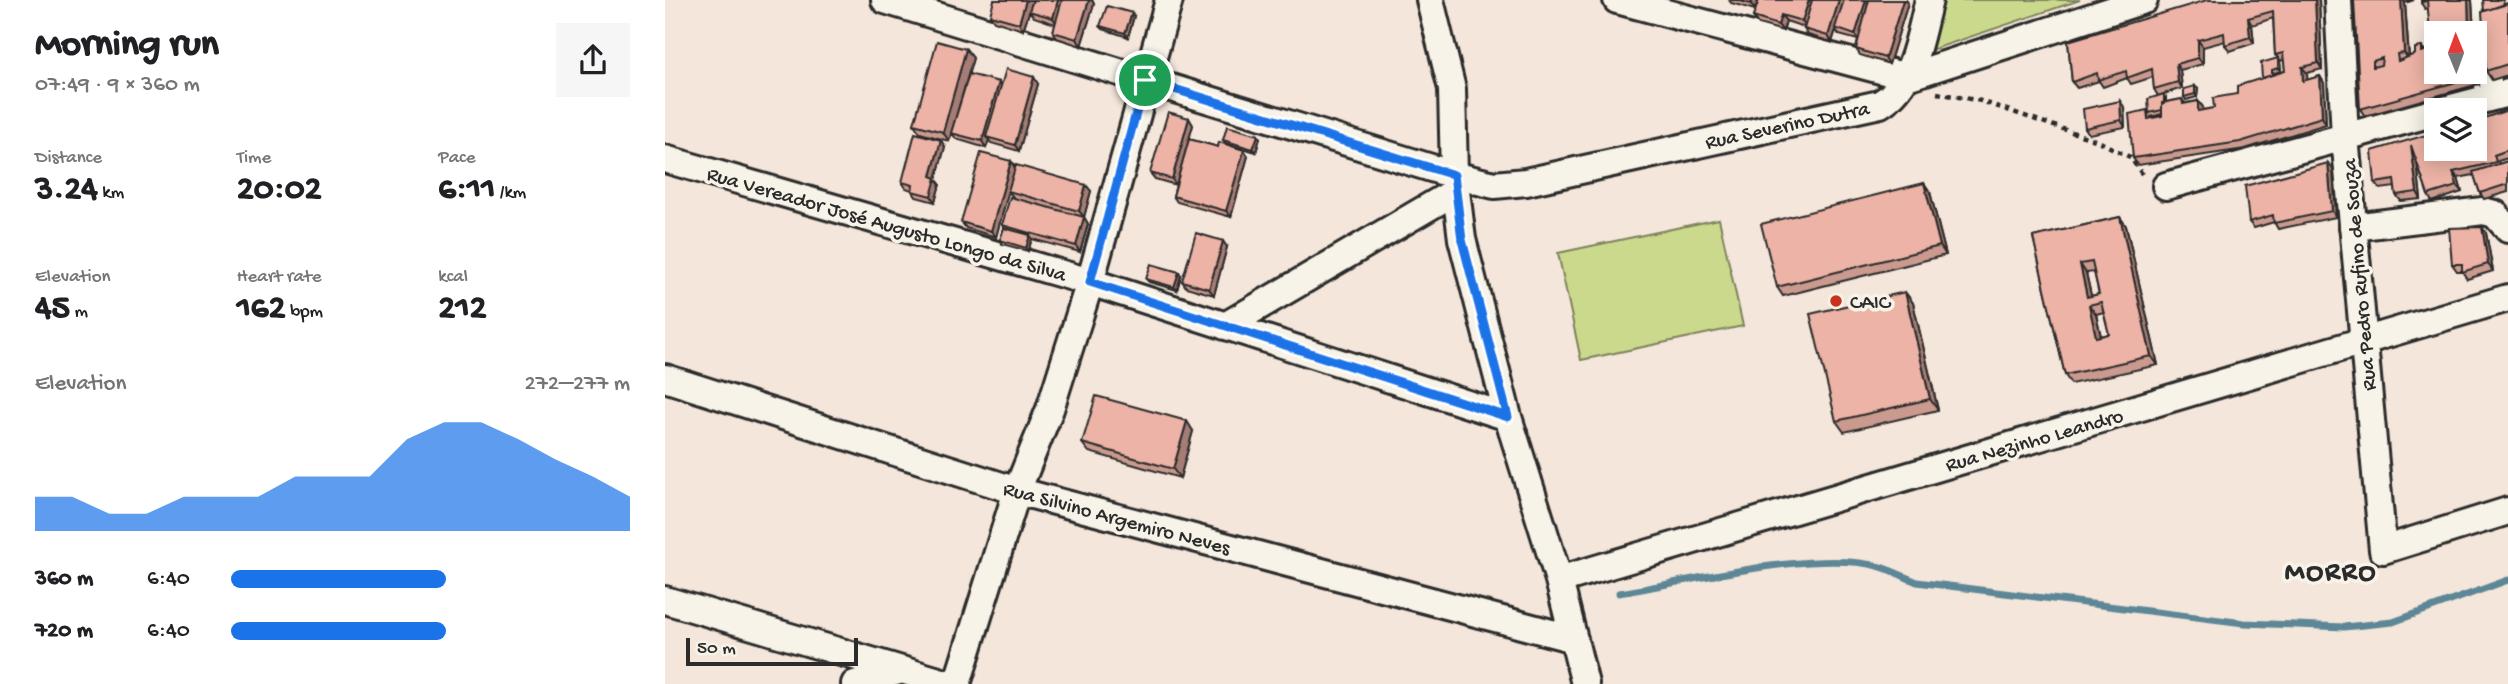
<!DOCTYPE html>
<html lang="en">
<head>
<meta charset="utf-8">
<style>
  :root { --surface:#fff; --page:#f6f6f6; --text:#202124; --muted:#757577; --accent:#1a73e8 }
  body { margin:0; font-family:"Gochi Hand",sans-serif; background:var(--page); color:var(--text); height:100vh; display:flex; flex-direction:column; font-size:26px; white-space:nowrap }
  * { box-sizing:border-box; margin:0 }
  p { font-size:23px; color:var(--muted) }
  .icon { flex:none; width:38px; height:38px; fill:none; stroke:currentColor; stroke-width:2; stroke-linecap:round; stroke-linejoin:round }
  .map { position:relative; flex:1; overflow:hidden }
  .sheet { display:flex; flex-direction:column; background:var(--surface); width:665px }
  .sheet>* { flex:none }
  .needle { width:46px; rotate:359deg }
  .fabs { position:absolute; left:1759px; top:21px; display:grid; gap:14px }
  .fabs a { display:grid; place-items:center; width:63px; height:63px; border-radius:0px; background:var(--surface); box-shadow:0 4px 18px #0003; font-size:35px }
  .scale { position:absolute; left:21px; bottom:18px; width:172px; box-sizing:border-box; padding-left:7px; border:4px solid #2b2b2b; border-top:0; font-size:19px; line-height:24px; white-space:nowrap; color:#2b2b2b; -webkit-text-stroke:5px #f7f3e8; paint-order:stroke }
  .pin { position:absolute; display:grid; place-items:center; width:60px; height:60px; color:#fff; margin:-30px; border:4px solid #fff; border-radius:50%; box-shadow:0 2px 7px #0007 }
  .round { display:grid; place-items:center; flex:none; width:74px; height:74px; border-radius:0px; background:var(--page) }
  .summary { display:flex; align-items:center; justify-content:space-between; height:119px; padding:0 35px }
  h1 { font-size:38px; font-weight:700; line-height:52px }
  .metrics { display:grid; grid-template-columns:repeat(3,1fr); gap:10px; height:119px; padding:7px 35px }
  .metrics div { display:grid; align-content:center }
  .metrics b { font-size:35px; font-weight:700 }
  .metrics small { font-size:19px; font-weight:400 }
  .metrics p { font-size:19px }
  .chart { height:196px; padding:14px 35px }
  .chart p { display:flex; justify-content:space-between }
  .chart svg { width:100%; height:126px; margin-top:7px; fill:var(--accent); opacity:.7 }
  ul { padding:0 35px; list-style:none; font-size:23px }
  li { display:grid; grid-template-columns:112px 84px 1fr; align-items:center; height:52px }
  li i { height:18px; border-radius:9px; background:var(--accent) }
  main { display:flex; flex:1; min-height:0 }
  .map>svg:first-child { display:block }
  .green { fill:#cbd98c; stroke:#7b825c; stroke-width:2 }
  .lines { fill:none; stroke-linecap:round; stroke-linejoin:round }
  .stream { stroke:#5d8796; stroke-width:7 }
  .minor-casing { stroke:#2b2b2b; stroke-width:32 }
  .path { stroke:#2b2b2b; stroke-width:4.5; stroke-dasharray:5 5; stroke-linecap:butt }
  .minor { stroke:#f7f3e8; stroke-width:26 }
  .wall { fill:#cb9a8f; stroke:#2b2b2b; stroke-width:2; fill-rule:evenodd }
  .shaded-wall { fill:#a57d74; stroke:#2b2b2b; stroke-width:2 }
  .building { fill:#ecb3a6; stroke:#2b2b2b; stroke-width:2; fill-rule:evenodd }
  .route-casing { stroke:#fff; stroke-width:14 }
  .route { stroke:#1a73e8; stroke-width:9 }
  .poi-dot { fill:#c8321e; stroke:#f7f3e8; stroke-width:2.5 }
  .labels { text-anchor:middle; stroke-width:7; stroke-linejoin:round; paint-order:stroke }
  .street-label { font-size:21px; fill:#2b2b2b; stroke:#f7f3e8 }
  .poi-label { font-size:21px; fill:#2b2b2b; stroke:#f7f3e8; text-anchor:start }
  .district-label { font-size:28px; font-weight:bold; letter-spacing:2px; fill:#2b2b2b; stroke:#f7f3e8 }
</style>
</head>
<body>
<main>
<section class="sheet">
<div class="summary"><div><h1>Morning run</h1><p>07:49 · 9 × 360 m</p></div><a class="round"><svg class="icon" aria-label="share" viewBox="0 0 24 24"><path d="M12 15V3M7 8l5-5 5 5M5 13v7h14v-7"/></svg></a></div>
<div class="metrics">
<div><p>Distance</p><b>3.24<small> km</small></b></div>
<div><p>Time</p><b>20:02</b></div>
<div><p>Pace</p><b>6:11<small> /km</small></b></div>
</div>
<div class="metrics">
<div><p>Elevation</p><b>45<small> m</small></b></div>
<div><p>Heart rate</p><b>162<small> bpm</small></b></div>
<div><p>kcal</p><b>212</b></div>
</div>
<div class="chart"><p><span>Elevation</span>272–277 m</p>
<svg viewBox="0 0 160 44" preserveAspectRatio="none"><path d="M0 44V32L10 32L20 38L30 38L40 32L50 32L60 32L70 25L80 25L90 25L100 12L110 6L120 6L130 12L140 19L150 25L160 32V44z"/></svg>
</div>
<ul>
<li><b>360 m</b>6:40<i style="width:54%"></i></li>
<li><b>720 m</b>6:40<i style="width:54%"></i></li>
</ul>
</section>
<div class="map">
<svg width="1843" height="684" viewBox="0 0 1843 684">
  <rect width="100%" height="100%" fill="#f5e6db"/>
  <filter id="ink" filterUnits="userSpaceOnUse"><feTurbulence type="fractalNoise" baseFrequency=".0143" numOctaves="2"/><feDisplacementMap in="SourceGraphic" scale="14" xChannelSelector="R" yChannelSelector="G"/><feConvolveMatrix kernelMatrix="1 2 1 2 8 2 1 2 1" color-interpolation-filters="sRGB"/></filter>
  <g filter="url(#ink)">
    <path class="green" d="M1273,0H1415L1260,52Z
      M1054,219L1078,326L916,360L893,253Z"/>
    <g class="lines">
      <path class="stream" d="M954,593C1022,582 1152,548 1216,567C1228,571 1240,577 1252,582L1579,623L1679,627L1728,622L1843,580"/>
      <g class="minor-casing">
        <path id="minor" d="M220,0L789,175L829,185L861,182L1215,104C1250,83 1254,37 1264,0
          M765,0L787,89L789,175L797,239L843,417L894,580L920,684
          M952,0L1242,77L1479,0
          M1673,0L1680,137L1718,550L1843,511
          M1817,0L1824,98
          M1779,110L1843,93
          M0,159L425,282L843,417
          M1501,186L1771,112
          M1688,227L1818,211L1830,214L1843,229
          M560,326L791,191
          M0,378L352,491L909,639
          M894,580L1843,298
          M0,600L284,684
          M190,684L237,670
          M292,684L352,491L385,409L425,282L504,0"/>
      </g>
      <path class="path" d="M1272,93L1316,101L1433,141L1465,157L1479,177"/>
      <use href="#minor" class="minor"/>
    </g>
    <path class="wall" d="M368,0H427L429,4L416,46L392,38L388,32L390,24L369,17L364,11Z
      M368,0L358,30L329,21L325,15Z
      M1064,0H1093L1090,10L1066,3Z
      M1094,0H1241L1243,3L1224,64L1195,55L1191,49L1193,40L1174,35L1171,30L1167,42L1143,35L1139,29V27L1121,21L1118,31L1093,24L1088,17Z
      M1654,0L1657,69L1642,73V80L1655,76L1659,83L1661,124L1580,149L1473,165L1468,158L1484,113L1501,97V102L1517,99L1520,103L1533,101L1538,107V110L1549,108L1597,78L1613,58L1610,55L1608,18L1587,25L1589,43L1565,51L1560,45V41L1538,47V64L1515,70L1517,88L1493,96L1489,89L1488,77L1466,84L1462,78L1438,87L1434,81L1412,88L1407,82L1403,41ZM1619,60L1620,71L1609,74V73L1616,71L1615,61ZM1497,114V116L1487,118L1486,117Z
      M1689,0H1749L1740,3L1744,57L1750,54L1757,47L1760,51L1768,47L1763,8L1760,9L1756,3V0H1807L1809,33H1771V72H1810L1814,84L1700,116L1695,109Z
      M1843,3V75L1827,80L1821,71Z
      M469,16L463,37L438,29L435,26Z
      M301,49L308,58L293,111L334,82L336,85L373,84L354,151L326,143L324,140L321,148L291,139L287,133L284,141L255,133L249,124Z
      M1533,89L1532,97L1521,100L1519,97Z
      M1455,101L1459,107L1460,127L1424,134L1420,128Z
      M1843,110V158L1833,161L1834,164L1843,161V192L1819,199L1815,193L1809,175L1793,178L1797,192L1767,202L1763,195L1752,163L1756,199L1736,201L1731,195L1730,187L1715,189L1710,183Z
      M528,125L524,139L553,147L579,150L583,156L566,217L512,202L508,196L511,185L490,179L485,173Z
      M593,135L595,138L591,152L560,143L558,140Z
      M280,147L271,179L275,184L270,202L251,197L247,190L241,188L237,182Z
      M346,161L350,167L426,191L419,217L423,224L415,252L367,239L363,251L337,244L335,240L339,228L337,225L348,197L343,191L331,237L301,228L296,222Z
      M1668,169L1671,217L1613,229L1609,222L1589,228L1584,222Z
      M1259,183L1265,192L1281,255L1118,296L1112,287Z
      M1455,217L1461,226L1493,365L1406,384L1400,375L1368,237ZM1429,272L1434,294L1426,296L1421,273ZM1439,312L1444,334L1436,336L1431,314Z
      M1817,227L1821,233L1828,271L1802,279L1797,271H1792L1787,264Z
      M562,247L549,295L521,287L517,281Z
      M516,275L512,290L484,282L481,279Z
      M1240,292L1248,303L1273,410L1179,432L1171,421Z
      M528,431L515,478L424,452L417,443Z"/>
    <path class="shaded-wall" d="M361,0H368L358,30L354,23Z
      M393,0H399L392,24L388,18Z
      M424,0H427L429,4L416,46L412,39Z
      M1087,0H1093L1090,10L1086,4Z
      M1144,0H1150L1141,28L1137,21Z
      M1174,0H1180L1167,42L1163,36Z
      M1201,0H1204L1194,41L1190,35Z
      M1238,0H1241L1243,3L1224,64L1220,58Z
      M1650,0H1654L1657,69L1653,63Z
      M1736,0H1738L1740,3L1744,59L1739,53Z
      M1803,0H1807L1809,33H1807L1804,30Z
      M467,13L469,16L463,37L460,33Z
      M1116,15L1121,21L1118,31L1113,25Z
      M1583,18L1587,25L1589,43L1585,37Z
      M1533,40L1538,47V64L1533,58Z
      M1810,40L1814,84L1809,77Z
      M301,49L308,58L284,141L278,132Z
      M1613,58L1615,61L1616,71L1613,68Z
      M1511,64L1515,70L1517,88L1513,82Z
      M1637,67L1642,73L1643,87L1638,81Z
      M1655,76L1659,83L1661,124L1657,117Z
      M369,77L373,84L354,151L350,145Z
      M334,82L338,88L321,137L324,140L321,148L317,141Z
      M1530,86L1533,89L1532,97L1530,94Z
      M1455,101L1459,107L1460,127L1456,120Z
      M1533,101L1538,107L1537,118L1533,111Z
      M524,118L528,125L511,185L507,179Z
      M593,135L595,138L591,152L588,149Z
      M276,140L280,147L271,179L275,184L270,202L266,196V176Z
      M1746,145L1751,151L1756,199L1752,192Z
      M579,150L583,156L566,217L561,211Z
      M346,161L350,168L331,237L326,231Z
      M1663,163L1668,169L1671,217L1667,211Z
      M1788,172L1793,178L1797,192L1792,186Z
      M1259,183L1265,192L1281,255L1275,246Z
      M421,185L426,191L419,217L414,211Z
      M419,217L423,224L415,252L411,246Z
      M1455,217L1461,226L1493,365L1486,356Z
      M1817,227L1821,233L1828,271L1823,264Z
      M365,235L367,239L363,251L361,248Z
      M558,241L562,247L549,295L544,289Z
      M1415,264L1421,273L1428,304L1422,297Z
      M514,272L516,275L512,290L509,287Z
      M1240,292L1248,303L1273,410L1265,399Z
      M1424,305L1431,314L1438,346L1431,337Z
      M522,421L528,431L515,478L508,469Z"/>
    <path class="building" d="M329,0H361L354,23L325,15Z
      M368,0H393L388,18L364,11Z
      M397,0H424L412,39L388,32Z
      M1072,0H1087L1086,4Z
      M1094,0H1144L1137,21L1116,15L1113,25L1088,17Z
      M1147,0H1174L1163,36L1139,29Z
      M1179,0H1201L1190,35L1170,28Z
      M1204,0H1238L1220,58L1191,49Z
      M1542,0H1650L1653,63L1637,67L1638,81L1655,76L1657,117L1575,142L1468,158L1464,114L1482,110L1483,119L1497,116V103L1517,99L1518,104L1533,101V111L1549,108L1548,98L1572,94V86L1620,71L1618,53L1610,55L1608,11L1583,18L1585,37L1560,45L1559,33L1533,40V58L1511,64L1513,82L1489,89L1487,69L1462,78L1461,71L1433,80L1432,73L1407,82L1403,41Z
      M1689,0H1736L1739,53L1732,54L1733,61L1750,54V48L1757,47V52L1768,47V44L1771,43V72H1809V77L1695,109ZM1717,58L1716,65L1708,67V61Z
      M1756,0H1803L1804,30L1795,33H1771V41L1766,42L1762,0L1756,3Z
      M1818,0H1838L1839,5L1819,11Z
      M1843,3V64L1821,71L1817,12Z
      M442,6L467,13L460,33L435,26Z
      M272,41L301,49L278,132L249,124Z
      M1613,58V68L1607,70V75L1597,78L1596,63Z
      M341,69L369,77L350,145L321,137Z
      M304,74L334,82L317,141L286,133Z
      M1530,86V94L1519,97V89Z
      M1499,94V103H1497V110L1484,113L1483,99Z
      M1455,101L1456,120L1420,128L1418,109Z
      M1843,110V150L1829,155L1831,162L1788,172L1792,186L1763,195L1746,145L1752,192L1731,195L1729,180L1710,183L1707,151L1771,132V149H1810V121Z
      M503,112L524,118L507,179L485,173Z
      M562,126L593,135L588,149L558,140Z
      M250,133L276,140L266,176L271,178L266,196L247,191L248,185L237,182Z
      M524,139L553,147L554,142L579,150L561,211L508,196Z
      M316,153L346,161L326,231L296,222Z
      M1843,161V184L1815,193L1808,172Z
      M1663,163L1667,211L1609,223L1608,215L1584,222L1580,186Z
      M351,165L421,185L414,211L343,191Z
      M1259,183L1275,246L1112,287L1096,224Z
      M345,197L419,217L411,246L337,225Z
      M1455,217L1486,356L1400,375L1368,237ZM1427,262L1434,294L1422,297L1415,264ZM1436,302L1444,334L1431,337L1424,305Z
      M1817,227L1823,264L1797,272V264H1787L1784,228Z
      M339,228L365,235L361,248L335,240Z
      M531,233L558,241L544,289L517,281Z
      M486,264L514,272L509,287L481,279Z
      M1240,292L1265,399L1171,421L1145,314Z
      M431,396L522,421L508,469L417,443Z"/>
  </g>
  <g class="lines" filter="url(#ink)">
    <g class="route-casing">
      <path id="route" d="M480,80L789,175L797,240L843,417L425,282Z"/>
    </g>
    <use href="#route" class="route"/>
  </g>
  <circle class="poi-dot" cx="1171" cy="301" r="7"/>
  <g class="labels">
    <g class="street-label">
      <text transform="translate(1122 124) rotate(-12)" y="7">Rua Severino Dutra</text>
      <text transform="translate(222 223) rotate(16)" y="7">Rua Vereador José Augusto Longo da Silva</text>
      <text transform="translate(1693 275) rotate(-95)" y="7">Rua Pedro Rufino de Souza</text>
      <text transform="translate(1369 439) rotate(-16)" y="7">Rua Nezinho Leandro</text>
      <text transform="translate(452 517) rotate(15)" y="7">Rua Silvino Argemiro Neves</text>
    </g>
    <g class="poi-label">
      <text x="1185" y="308">CAIC</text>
    </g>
    <g class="district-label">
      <text x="1666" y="579">MORRO</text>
    </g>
  </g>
</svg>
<div class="fabs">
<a><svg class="needle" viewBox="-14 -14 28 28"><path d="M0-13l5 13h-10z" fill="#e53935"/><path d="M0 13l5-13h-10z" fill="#757577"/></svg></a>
<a><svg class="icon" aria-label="layers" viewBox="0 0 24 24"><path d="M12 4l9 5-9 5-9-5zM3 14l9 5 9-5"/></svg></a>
</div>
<div class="scale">50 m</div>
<div class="pin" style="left:480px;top:80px;background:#1e9e55"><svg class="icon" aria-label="arrive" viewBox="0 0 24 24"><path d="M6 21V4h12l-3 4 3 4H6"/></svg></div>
</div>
</main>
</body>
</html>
